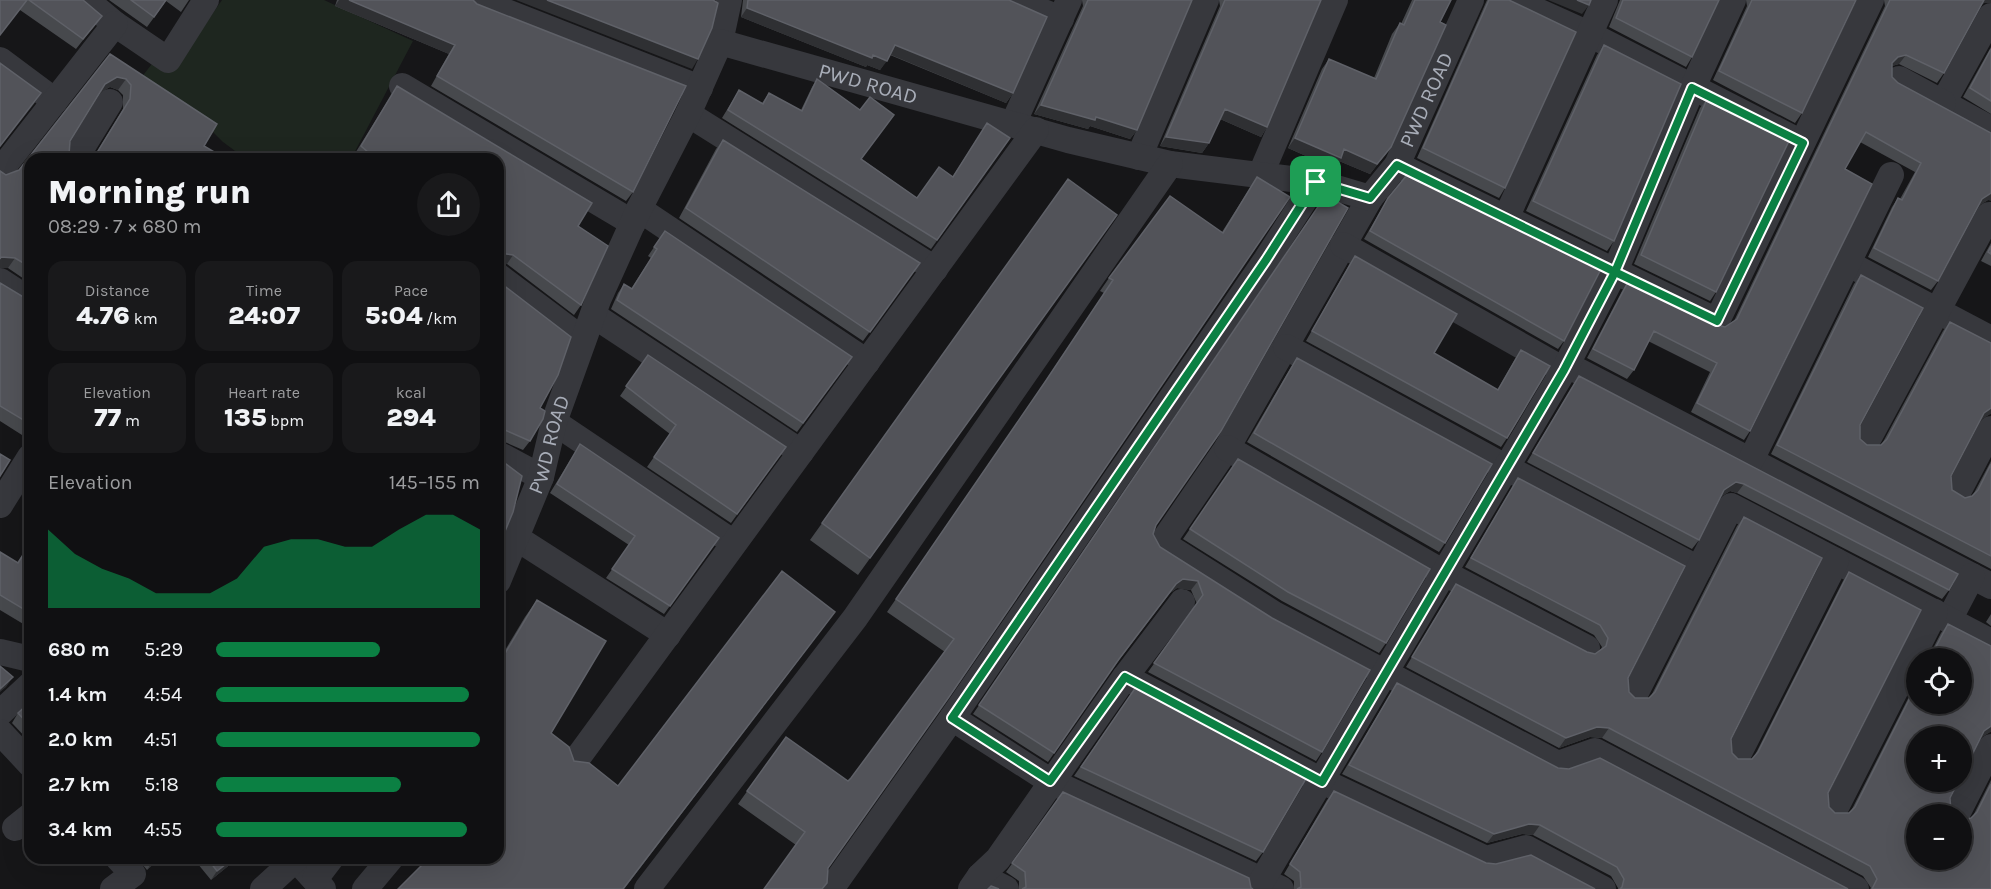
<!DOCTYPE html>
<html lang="en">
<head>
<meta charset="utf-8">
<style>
  :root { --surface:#101012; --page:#19191b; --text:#f1f3f6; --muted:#9c9d9f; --line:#303032; --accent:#0b8043 }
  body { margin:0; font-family:Karla,sans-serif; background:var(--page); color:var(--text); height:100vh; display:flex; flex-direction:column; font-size:22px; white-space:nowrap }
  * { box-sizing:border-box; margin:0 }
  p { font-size:20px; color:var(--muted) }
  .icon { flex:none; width:33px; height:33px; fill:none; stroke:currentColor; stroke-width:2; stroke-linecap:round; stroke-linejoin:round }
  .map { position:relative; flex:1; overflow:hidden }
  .side { position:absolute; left:24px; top:153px; width:480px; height:711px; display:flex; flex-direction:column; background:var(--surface); border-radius:18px; box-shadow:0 6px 24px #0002,0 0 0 2px var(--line) }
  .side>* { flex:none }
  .buttons { position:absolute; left:1906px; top:648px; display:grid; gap:12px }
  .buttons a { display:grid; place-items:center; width:66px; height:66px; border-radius:50%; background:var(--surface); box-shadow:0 6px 24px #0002,0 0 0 2px var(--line); font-size:30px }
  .pin { position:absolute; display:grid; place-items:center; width:51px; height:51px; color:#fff; margin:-26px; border-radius:12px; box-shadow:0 3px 9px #0006 }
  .round { display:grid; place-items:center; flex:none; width:63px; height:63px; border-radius:32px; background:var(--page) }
  .summary { display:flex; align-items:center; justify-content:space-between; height:102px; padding:0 24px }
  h1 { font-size:33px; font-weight:800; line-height:45px }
  .metrics { display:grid; grid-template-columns:repeat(3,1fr); gap:9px; height:102px; padding:6px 24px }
  .metrics div { display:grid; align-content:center; border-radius:15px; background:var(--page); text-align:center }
  .metrics b { font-size:26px; font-weight:800 }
  .metrics small { font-size:16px; font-weight:400 }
  .metrics p { font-size:16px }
  .chart { height:168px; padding:12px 24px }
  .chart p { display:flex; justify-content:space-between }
  .chart svg { width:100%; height:108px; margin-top:6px; fill:var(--accent); opacity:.7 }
  ul { padding:0 24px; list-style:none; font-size:20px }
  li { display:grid; grid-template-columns:96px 72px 1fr; align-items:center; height:45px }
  li i { height:15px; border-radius:8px; background:var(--accent) }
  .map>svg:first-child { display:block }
  .green { fill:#1e261f }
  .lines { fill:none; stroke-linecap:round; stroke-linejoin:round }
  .minor { stroke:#37383d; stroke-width:26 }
  .wall { fill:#47494d }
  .shaded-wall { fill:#2f3033 }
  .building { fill:#525359; stroke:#5f6168; stroke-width:1.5 }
  .route-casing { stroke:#fff; stroke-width:12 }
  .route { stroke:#0b8043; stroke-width:8 }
  .labels { text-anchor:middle; stroke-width:6; stroke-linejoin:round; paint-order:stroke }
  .street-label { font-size:21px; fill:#a8adb8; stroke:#111113 }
</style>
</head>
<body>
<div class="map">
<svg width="1991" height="889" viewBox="0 0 1991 889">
  <rect width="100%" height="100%" fill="#161618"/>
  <path class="green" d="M222,0H324L413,41L351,159H246L223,142L184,103L137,83L155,60L176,67Z"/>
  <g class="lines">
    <g class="minor">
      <path d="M86,0L115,24L168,60L206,0"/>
      <path d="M476,0L700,88"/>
      <path d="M1014,0L1061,19"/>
      <path d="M1513,0L1589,34L1802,143"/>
      <path d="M1991,16L1943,103L1991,129"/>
      <path d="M720,42L729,0"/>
      <path d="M0,60L55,101"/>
      <path d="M1899,79L1943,103"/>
      <path d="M402,86L633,223"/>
      <path d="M688,114L935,269"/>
      <path d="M1013,124L1069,0"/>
      <path d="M1139,157L1206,0"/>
      <path d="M75,159L110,102"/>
      <path d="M1397,165L1717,321L1871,0"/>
      <path d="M0,171L115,24"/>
      <path d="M1260,176L1335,0"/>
      <path d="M1370,198L1227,448L1162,543L1274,614L1558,764L1595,751L1856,889"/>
      <path d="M639,209L867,362"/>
      <path d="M1506,218L1605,0"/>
      <path d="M1343,245L1564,370"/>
      <path d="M1847,263L1991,339"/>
      <path d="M498,276L583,340"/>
      <path d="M0,281L26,298"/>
      <path d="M593,315L801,452"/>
      <path d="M1286,347L1507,468L1699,569"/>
      <path d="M1567,365L1991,586"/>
      <path d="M554,422L734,543"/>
      <path d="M1867,441L1989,215"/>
      <path d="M1227,448L1446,574L1587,648"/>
      <path d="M498,454L541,477"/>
      <path d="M1751,460L1891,175"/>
      <path d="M1958,492L1991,429"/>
      <path d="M0,505L30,457"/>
      <path d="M518,539L668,635"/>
      <path id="s1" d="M498,581L541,477L554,422L598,300L639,209L688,114L720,42L1068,140L1170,164L1316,182L1370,198L1397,165L1471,0"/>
      <path d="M1949,620L1972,576"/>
      <path d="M0,652L30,659"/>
      <path d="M1125,677L1322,781L1486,859L1526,848L1603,889"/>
      <path d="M1635,694L1731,506L1991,642"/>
      <path d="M0,713L30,685"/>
      <path d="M952,718L1050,781L1281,889"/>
      <path d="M0,732L30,764"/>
      <path d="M1738,755L1836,561"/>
      <path d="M571,767L1036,130"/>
      <path d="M1835,809L1935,612"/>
      <path d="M1957,814L1991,747"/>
      <path d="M15,828L30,816"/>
      <path d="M295,858L323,889"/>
      <path d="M980,876L1006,889"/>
      <path d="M315,879L331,858"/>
      <path d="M113,889L133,874L118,858"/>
      <path d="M263,889L296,859"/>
      <path d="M365,889L391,858"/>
      <path d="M647,889L855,618L1170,164"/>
      <path d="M831,889L952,718L1266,260L1316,182"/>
      <path d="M971,889L980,876L998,859L1125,677L1182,602"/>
      <path d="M1257,889L1564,370L1615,271L1692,89L1733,0"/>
    </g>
  </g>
  <path class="wall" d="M0,0H83L102,16L76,49L20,10Z
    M109,0H189L181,12L166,1L147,27Z
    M337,0H473L633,192L626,201L431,86L449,54L335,6Z
    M743,0H1009L1013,93L1006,103L890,55L880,70L867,65L866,67L741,17Z
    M1082,0H1192L1137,130L1130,139L1090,126L1088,129L1034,114L1083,6Z
    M1219,0H1321L1267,127L1261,137L1220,119L1209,143L1202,153L1160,146L1220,6Z
    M1412,0H1451L1440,22L1391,147L1370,174L1339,161L1333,168L1288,148L1322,69L1329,59L1374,78L1392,34L1400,23L1401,24Z
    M1487,0H1509L1505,188L1499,198L1417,158Z
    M1620,0H1719L1692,57L1686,67L1609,27Z
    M1746,0H1856L1802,113L1795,123L1713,80L1747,6Z
    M1884,0H1991V3H1984L1981,5L1944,73L1937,83L1899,64L1892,66V77L1988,200L1978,206L1938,281L1931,290L1868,257L1892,207L1898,198L1900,199L1915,172L1860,142L1845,169L1750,431L1744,440L1691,412L1710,372L1648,341L1634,370L1627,379L1587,358L1622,291L1628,282L1717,325L1725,327L1734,321L1885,6Z
    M1604,45L1614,241L1607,251L1526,211L1597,55Z
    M1991,47V114L1963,97Z
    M110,54L204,146L93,158L123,109V95L118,90L110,87L99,93L30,159V283L8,268H0V171L6,175L19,170Z
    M817,79L862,159L917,198L953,176L987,123L1010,138L931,249L722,118L739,90L762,103L769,93L801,110L812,87Z
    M397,86L592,203L578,226L608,246L581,305L574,315L507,264L498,263V159H358L354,155Z
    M1707,99L1716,292L1710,301L1634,264L1700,108Z
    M723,140L920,263L863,341L679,218L716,149Z
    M1257,177L949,697L796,845L738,804L786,737L848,781L851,778L945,652L887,612L1036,395L1104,293L1100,291L1109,278L1222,232Z
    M1068,179L1117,215L858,575L810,540Z
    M1326,195L1156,525L1153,534L1160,547L1272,618L1322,752L1316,761L1148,672L1197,604L1191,590L1177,588L1170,593L1113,668L1048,762L973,714Z
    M1388,198L1564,341L1558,349L1364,239Z
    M665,231L852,357L797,432L611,309L618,293L624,284L631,289L651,258L648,256Z
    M1991,243V266L1981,261Z
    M1355,256L1434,353L1497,390L1515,359L1521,350L1507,438L1501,447L1306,341L1349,265Z
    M1861,275L1860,439L1867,445H1881L1883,442L1943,331L1950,322L1991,343V414H1990L1980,420L1951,476L1952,490L1965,498L1972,496L1974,493L1991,461V569L1771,454L1854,284Z
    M498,281L540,408L530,441L523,450L498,439Z
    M0,283L30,424L22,435L0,421Z
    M648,355L786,447L731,523L647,467L670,434L620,396Z
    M1297,358L1445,543L1439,552L1247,442L1291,367Z
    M1579,376L1949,590L1942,599L1737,493L1730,491L1720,497L1699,540L1692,549L1527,462Z
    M580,444L719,538L664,614L606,578L629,545L550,493Z
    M1238,459L1386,643L1379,653L1282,601L1183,539Z
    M1518,478L1685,566L1628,678L1629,692L1635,698H1649L1651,696L1737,526L1744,517L1822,558L1731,739L1732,753L1738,759H1752L1754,757L1843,581L1849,572L1921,610L1828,793L1829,807L1835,813H1849L1851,811L1917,681V704H1962V658H1928L1941,633L1948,624L1991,646V732H1990L1980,738L1962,775V736H1917V782H1958L1950,798L1951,812L1954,814H1917V860H1962V819L1964,820L1971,818L1973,816L1991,780V889H1870L1871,888L1863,876L1602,738L1590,737L1559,748L1406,667L1450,593L1456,584L1587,652L1595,654L1601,649L1602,647L1594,635L1465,567L1512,488Z
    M30,542V628L0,610V552L17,563Z
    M537,600L551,733L574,761L618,786L822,629L624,889H398L425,862L428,858H498V662L525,617Z
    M1991,614V626L1986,622Z
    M1397,683L1558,768L1848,889H1618V888L1611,876L1533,835L1522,834L1487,843L1342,774L1391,693Z
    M1136,687L1263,852L1256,861L1074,776Z
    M30,702V737L28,740L12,723L18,713Z
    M1334,791L1486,863L1595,889H1294V881L1284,874L1327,800Z
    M1063,792L1251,888L1253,889H1019V881L1006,872Z
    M137,858H160L147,870Z
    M193,858H238L211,880Z"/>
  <path class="shaded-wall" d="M339,0H349L455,45L449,54L335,6Z
    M516,0H547L698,59L692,69Z
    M1548,0H1577L1589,5L1582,14Z
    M1984,0H1991V3H1984L1978,8Z
    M747,8L873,55L887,61L880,70L867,65L866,67L741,17Z
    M895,45L1013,93L1006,103L889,54Z
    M1906,55L1899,64L1892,66V63L1898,57Z
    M117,77L126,79L118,90L110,87L97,94L105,84Z
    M41,93L34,104L0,147V146Z
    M1041,105L1096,117L1137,130L1130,139L1090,126L1088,129L1034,114Z
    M1225,109L1267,127L1261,137L1218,118Z
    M1166,137L1209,143L1202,153L1160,146Z
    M1295,138L1344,149L1391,147L1370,174L1339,161L1333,168L1288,148Z
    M1991,193V201L1988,200L1976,208L1982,199Z
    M499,253L513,255L507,264L498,263V254Z
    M1,257L15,258L8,268H0V259Z
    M1991,408V414H1990L1978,422L1984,413Z
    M505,430L498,439V432Z
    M1736,482L1744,484L1737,493L1730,491L1718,499L1724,490Z
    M1183,579L1198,581L1191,590L1177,588L1170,593L1176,584Z
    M835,612L822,629L624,889H623Z
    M13,677L6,687L0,692V689Z
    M1991,726V732H1990L1978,740L1984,731Z
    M1597,727L1609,728L1602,738L1590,737L1559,748L1566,738Z
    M1529,824L1540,825L1533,835L1522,834L1487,843L1494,834Z
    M157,858H160L147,870L153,861Z
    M234,858H238L211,880L217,871Z"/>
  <path class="building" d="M0,0H27L0,35Z
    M29,0H83L102,16L83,39Z
    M131,0H166L154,17Z
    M349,0H473L477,4L686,86L633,192L437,76L455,45Z
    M547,0H713L718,3L712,28L698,59Z
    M748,0H1009L1047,17L1013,93L895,45L887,61L873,55L872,58L747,8Z
    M1088,0H1192L1137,130L1096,117L1095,120L1041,105Z
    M1225,0H1321L1267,127L1225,109L1209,143L1166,137Z
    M1415,0H1451L1440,22L1446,25L1391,147L1377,164L1344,149L1341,158L1295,138L1329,59L1376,79L1400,23L1404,25Z
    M1489,0H1509L1576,32L1505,188L1423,148Z
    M1577,0H1591L1589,5Z
    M1623,0H1719L1692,57L1616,18Z
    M1752,0H1856L1802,113L1719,71Z
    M1890,0H1984L1944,73L1906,55L1898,57L1892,63V77L1898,83L1991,133V193L1982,199L1938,281L1874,248L1898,198L1902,200L1921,163L1866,132L1845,169L1872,184L1750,431L1697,403L1717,363L1654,331L1634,370L1593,349L1628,282L1717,325L1725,327L1737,319Z
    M1604,45L1681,84L1614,241L1533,201Z
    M1991,49V101L1970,88Z
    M110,54L217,124L204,146L226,159H92L95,156L130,99L131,85L126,79L117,77L105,84L70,141L69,155L75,159H30V267L15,258L1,257L0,259V171L6,175L19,170Z
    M0,63L41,93L0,146Z
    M817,79L860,110L870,97L894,115L861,159L917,198L939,167L953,177L987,123L1010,138L937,240L728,110L739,90L763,104L769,93L802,111Z
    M397,86L592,203L578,226L608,246L581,305L513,255L499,253L498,254V159H376L361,146Z
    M1707,99L1789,141L1716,292L1641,255Z
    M723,140L920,263L870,332L686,208Z
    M1407,175L1601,269L1564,341L1370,231L1388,198Z
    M1257,177L1290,197L949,697L828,868L827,883L822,889H764L805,832L747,791L786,737L848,781L851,778L954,639L896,599L1045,382L1113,280L1109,278L1170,196L1223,233Z
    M1068,179L1117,215L870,558L822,523Z
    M1326,195L1348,208L1221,431L1156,525L1153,534L1160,547L1272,618L1370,670L1322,752L1154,663L1203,595L1198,581L1183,579L1176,584L1119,659L1054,753L979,705Z
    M665,231L852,357L803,423L617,300L624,284L632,289L657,249L654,247Z
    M1991,246V254L1988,252Z
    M1355,256L1457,314L1434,353L1498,390L1521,350L1550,366L1507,438L1312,331Z
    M1861,275L1923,308L1860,425V439L1867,445H1881L1887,439L1950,322L1991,343V408L1984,413L1951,476L1952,490L1965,498L1972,496L1978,490L1991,464V556L1777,445Z
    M498,281L571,337L558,375L540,408L545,411L543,419L530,441L505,430L498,432Z
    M0,283L30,301V424L0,406Z
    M648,355L786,447L737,514L654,457L676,425L626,386Z
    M1297,358L1492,464L1445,543L1254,433Z
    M1579,376L1958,574L1949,590L1744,484L1736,482L1724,490L1699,540L1533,453Z
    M580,444L719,538L670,606L612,569L635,536L557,484Z
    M0,454L10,460L0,476Z
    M498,458L522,476L513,512L498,548Z
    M1238,459L1430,569L1386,643L1288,592L1190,529Z
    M1518,478L1685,566L1628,678L1629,692L1635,698H1649L1655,692L1744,517L1822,558L1731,739L1732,753L1738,759H1752L1758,752L1849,572L1921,610L1828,793L1829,807L1835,813H1849L1855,807L1917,684V704H1962V658H1930L1948,624L1991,646V726L1984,731L1962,775V736H1917V782H1958L1950,798L1951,812L1954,814H1917V860H1962V819L1964,820L1971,818L1977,812L1991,784V889H1872L1877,879L1870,866L1609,728L1597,727L1566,738L1412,657L1456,584L1587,652L1595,654L1606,646L1608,638L1600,625L1471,558Z
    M30,544V613L0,595V552L18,563Z
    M782,571L835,612L623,889H398L429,858H498V665L537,600L606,641L551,733L569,747L574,761L589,763L618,786Z
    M0,666L13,677L0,689Z
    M1397,683L1558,768L1569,769L1600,758L1848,889H1620L1622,887L1624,879L1617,867L1540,825L1529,824L1494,834L1349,765Z
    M1136,687L1307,777L1263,852L1081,767Z
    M30,702V726L18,713Z
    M1334,791L1486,863L1496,864L1531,855L1595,889H1297L1301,887L1300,872L1290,864Z
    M1063,792L1249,878L1251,888L1253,889H1022L1026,887L1025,872L1012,863Z
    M207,858H234L217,871Z
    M991,886L999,889H988Z"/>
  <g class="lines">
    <g class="route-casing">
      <path id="route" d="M1316,182L1266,260L952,718L1050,781L1125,677L1322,782L1564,370L1615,272L1717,321L1803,143L1692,88L1615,272L1397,165L1370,198L1316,182"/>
    </g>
    <use href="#route" class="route"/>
  </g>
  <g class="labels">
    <g class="street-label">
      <text dy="7" stroke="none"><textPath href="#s1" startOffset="738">PWD ROAD</textPath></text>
      <text dy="7" stroke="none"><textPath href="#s1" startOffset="1368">PWD ROAD</textPath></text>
      <text dy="7" stroke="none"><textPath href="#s1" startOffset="146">PWD ROAD</textPath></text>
    </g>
  </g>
</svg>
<div class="buttons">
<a><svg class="icon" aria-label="locate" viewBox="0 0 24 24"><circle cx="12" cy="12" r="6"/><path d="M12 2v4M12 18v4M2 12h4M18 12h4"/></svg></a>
<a>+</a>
<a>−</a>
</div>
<div class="pin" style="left:1316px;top:182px;background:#1e9e55"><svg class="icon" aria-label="arrive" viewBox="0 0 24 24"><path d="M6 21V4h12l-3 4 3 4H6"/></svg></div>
<section class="side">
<div class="summary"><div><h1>Morning run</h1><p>08:29 · 7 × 680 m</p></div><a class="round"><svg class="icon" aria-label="share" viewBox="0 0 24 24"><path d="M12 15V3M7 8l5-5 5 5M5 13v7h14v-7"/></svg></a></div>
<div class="metrics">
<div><p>Distance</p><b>4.76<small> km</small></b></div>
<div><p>Time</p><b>24:07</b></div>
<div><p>Pace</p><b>5:04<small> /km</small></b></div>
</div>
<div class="metrics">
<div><p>Elevation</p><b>77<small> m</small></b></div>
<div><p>Heart rate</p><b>135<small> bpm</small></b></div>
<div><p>kcal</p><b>294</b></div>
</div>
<div class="chart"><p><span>Elevation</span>145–155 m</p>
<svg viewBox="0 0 160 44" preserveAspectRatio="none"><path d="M0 44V12L10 22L20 28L30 32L40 38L50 38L60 38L70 32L80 19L90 16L100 16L110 19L120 19L130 12L140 6L150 6L160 12V44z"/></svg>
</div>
<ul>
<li><b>680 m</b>5:29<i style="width:62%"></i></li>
<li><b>1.4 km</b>4:54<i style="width:96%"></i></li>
<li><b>2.0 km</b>4:51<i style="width:100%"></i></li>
<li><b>2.7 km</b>5:18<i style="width:70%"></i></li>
<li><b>3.4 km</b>4:55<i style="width:95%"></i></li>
</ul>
</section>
</div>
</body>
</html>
